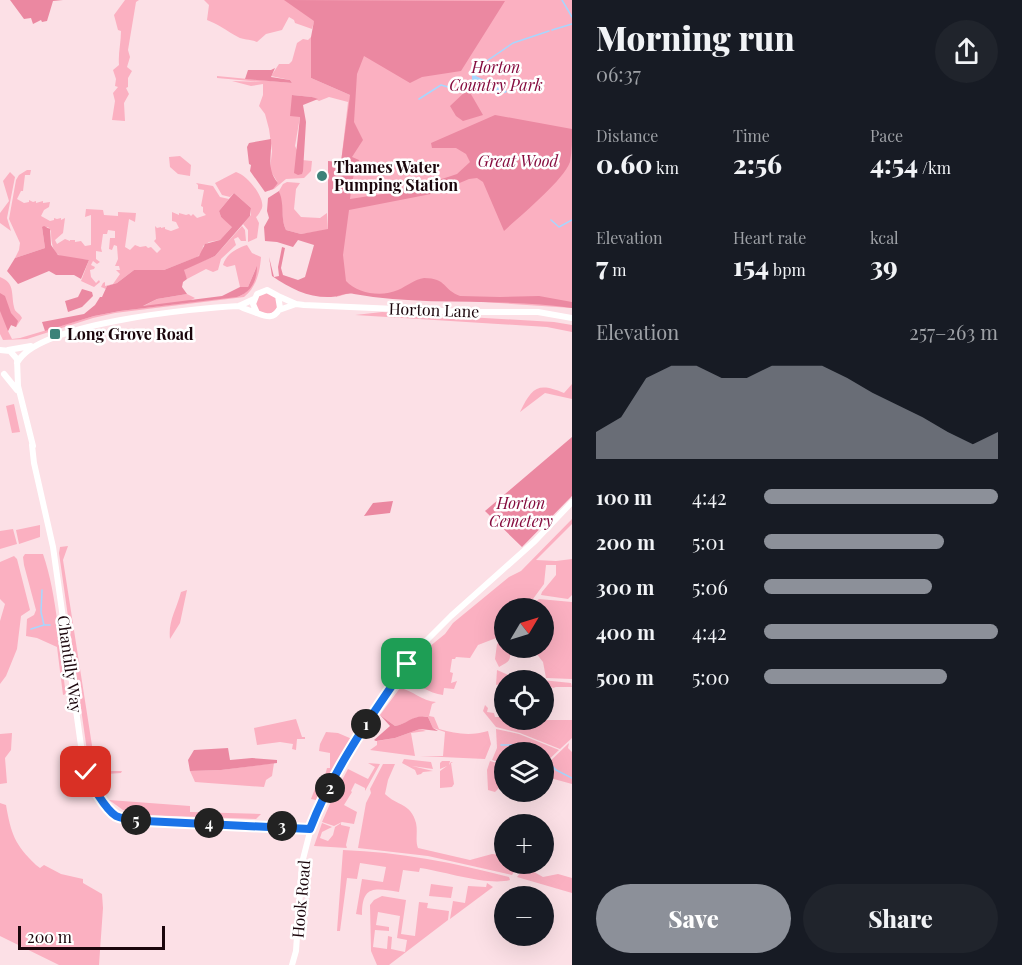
<!DOCTYPE html>
<html lang="en">
<head>
<meta charset="utf-8">
<style>
  :root { --surface:#171b24; --page:#20242c; --text:#f1f3f6; --muted:#9ea1a6; --accent:#8c9099 }
  body { margin:0; font-family:"Playfair Display",serif; background:var(--page); color:var(--text); height:100vh; display:flex; flex-direction:column; font-size:22px; white-space:nowrap }
  * { box-sizing:border-box; margin:0 }
  p { font-size:20px; color:var(--muted) }
  .icon { flex:none; width:33px; height:33px; fill:none; stroke:currentColor; stroke-width:2; stroke-linecap:round; stroke-linejoin:round }
  .map { position:relative; flex:1; overflow:hidden }
  .details { display:flex; flex-direction:column; background:var(--surface); width:450px }
  .details>* { flex:none }
  .needle { width:39px; rotate:52deg }
  .buttons { position:absolute; left:494px; top:598px; display:grid; gap:12px }
  .buttons a { display:grid; place-items:center; width:60px; height:60px; border-radius:50%; background:var(--surface); box-shadow:0 6px 24px #0002; font-size:30px }
  .scale { position:absolute; left:18px; bottom:15px; width:147px; box-sizing:border-box; padding-left:6px; border:3px solid #1b060c; border-top:0; font-size:16px; line-height:21px; white-space:nowrap; color:#1b060c; -webkit-text-stroke:4px #fff; paint-order:stroke }
  .pin { position:absolute; display:grid; place-items:center; width:51px; height:51px; color:#fff; margin:-26px; border-radius:12px; box-shadow:0 3px 9px #0006 }
  .km { position:absolute; width:30px; height:30px; margin:-15px; border-radius:50%; background:#222; color:#fff; font-size:16px; line-height:30px; text-align:center }
  .round { display:grid; place-items:center; flex:none; width:63px; height:63px; border-radius:32px; background:var(--page) }
  .overview { display:flex; align-items:center; justify-content:space-between; height:102px; padding:0 24px }
  h1 { font-size:33px; font-weight:800; line-height:45px }
  .figures { display:grid; grid-template-columns:repeat(3,1fr); gap:9px; height:102px; padding:6px 24px }
  .figures div { display:grid; align-content:center }
  .figures b { font-size:26px; font-weight:800 }
  .figures small { font-size:16px; font-weight:400 }
  .figures p { font-size:16px }
  .chart { height:168px; padding:12px 24px }
  .chart p { display:flex; justify-content:space-between }
  .chart svg { width:100%; height:108px; margin-top:6px; fill:var(--accent); opacity:.7 }
  .action { display:flex; gap:12px; margin-top:auto; padding:12px 24px }
  .action a { flex:1; height:69px; border-radius:36px; background:var(--accent); color:#fff; font-size:24px; font-weight:800; line-height:69px; text-align:center }
  .action a+a { background:var(--page); color:var(--text) }
  ul { padding:0 24px; list-style:none; font-size:20px }
  li { display:grid; grid-template-columns:96px 72px 1fr; align-items:center; height:45px }
  li i { height:15px; border-radius:8px; background:var(--accent) }
  main { display:flex; flex:1; min-height:0 }
  .map>svg:first-child { display:block }
  .green { fill:#fbb0c1; fill-rule:evenodd }
  .forest { fill:#eb88a1 }
  .water { fill:#a7d7ff }
  .lines { fill:none; stroke-linecap:round; stroke-linejoin:round }
  .stream { stroke:#a7d7ff; stroke-width:1.5 }
  .secondary { stroke:#fff; stroke-width:6 }
  .route-casing { stroke:#fff; stroke-width:12 }
  .route { stroke:#1a73e8; stroke-width:8 }
  .poi-dot { fill:#3c8279; stroke:#fff; stroke-width:2 }
  .labels { text-anchor:middle; stroke-width:5; stroke-linejoin:round; paint-order:stroke }
  .park-label { font-size:16px; font-style:italic; fill:#850b3e; stroke:#fff }
  .poi-label { font-size:16px; font-weight:bold; fill:#1b060c; stroke:#fff; text-anchor:start }
  .street-label { font-size:16px; fill:#1b060c; stroke:#fff }
</style>
</head>
<body>
<main>
<div class="map">
<svg width="572" height="965" viewBox="0 0 572 965">
  <rect width="100%" height="100%" fill="#fce0e6"/>
  <path class="green" d="M125,0H139L136,2L128,50L130,57L127,67L132,71L128,78V87L126,88L129,94L124,103L125,121L112,120L115,101L113,93L118,87L115,86L116,79L113,70L119,65C118,53 121,43 121,31L118,30L114,15Z
    M204,0H572V308L350,293L336,297L341,162L348,102L329,97L319,101L312,97L292,95L300,117L295,146L302,160L312,161L311,171L304,178L286,179L274,189L268,191L278,183L270,170L272,151L269,129L265,114L259,106L263,95V84L251,86L232,81L263,82L217,78V76L292,83L290,80L271,76L279,64H289L292,61L297,43L303,39L308,40L311,37V78L350,95L314,22L312,29L295,23L294,20L289,17L282,30L266,34L257,42C250,39 243,40 238,37C227,31 218,24 207,20L209,5Z
    M180,156L191,165L190,176L178,174L170,167L169,157Z
    M27,170H31L30,175H25L23,191H21L17,199L24,203L29,202V200L33,202L36,201V203L43,201V203L50,202L49,207L44,210L41,216L50,221L54,220V218L57,219L61,218V220L65,218L63,233L55,240L57,244L65,239L70,241V240H75V242L81,241L85,246L91,245V215L85,217L86,209L103,210L104,215L118,216V212L136,213L135,222L129,219L125,247L130,250L135,245L140,247L146,246L148,248L151,247L157,253L161,249L154,241L156,239L155,226L157,228L161,227V228L165,227V229L171,231L179,228L176,222L172,221V212L179,215V213L186,215L189,214L191,216L193,214L197,218L206,215L203,212V207L201,206L204,190L198,189V185L196,183L213,186L220,197L229,199L219,211L221,217L233,226L220,240L209,242L203,246L202,253L197,257L164,270H134L117,283L107,286L106,289L101,287L103,283L105,282V286L113,284L120,274L116,270H120L119,266H115L118,259L117,246L114,245L112,250L109,249L110,238H115V231L108,230L107,234H103L101,248L102,252L96,251V259L100,262L97,264L93,261L91,265L95,267L94,269L90,270L91,277L96,283L99,280L100,282L94,287L81,281L89,260C64,257 51,262 51,231L48,227H42L45,248L15,258L19,250L20,243L9,219L16,180L19,175Z
    M10,172L15,177L7,218L11,231L0,223V213L9,201L3,181Z
    M236,172C247,175 265,197 262,208C261,210 258,216 256,217L259,223L257,238L248,242V230L243,224L251,215V208L234,193L230,197L222,195L215,183Z
    M287,182L300,183L296,189L294,209L301,217L320,218L327,213L328,230L301,234L286,230C280,218 284,204 279,191L283,184Z
    M242,226L245,230L246,241H241L238,237L234,239L236,245L221,259L218,270L213,272L206,269L187,279L183,271L186,268L215,256Z
    M247,245L252,253L261,257C260,272 256,288 244,297L115,313L93,318L27,339L3,340L0,334V277C15,283 11,293 14,307C15,313 19,312 22,318L16,327L11,325L8,331L12,339L20,338L94,316L120,311L240,296C253,289 253,281 256,268L248,287H240L235,265L227,267L223,265C226,254 237,248 247,245Z
    M256 303a11 11 0 1 1 22 0a11 11 0 1 1-22 0Z
    M187,294L195,298L189,301L142,307L157,299Z
    M382,312L554,322L572,325V332L547,327L355,315Z
    M572,384V399L545,393L520,412C532,387 538,382 564,393Z
    M14,404L20,432L12,433L6,406Z
    M572,519V524L536,560L556,561L572,559V595L568,599L541,595L542,592L556,575V565H546L544,584L533,599H529L525,609H504V635L478,645L470,658L456,657L455,659H452L450,672L453,673L451,683L457,681L454,689L444,688L443,695C429,693 415,685 409,672L424,651L445,634L453,623L509,577L521,571Z
    M40,525V537L19,544L16,530Z
    M13,529L17,544L0,549V531Z
    M68,546L63,560L96,771H122L121,773L92,775L90,772L59,553L60,547Z
    M25,554H43C58,598 59,648 66,694L63,695L57,647L37,638L26,636L27,619L34,615L36,610L24,565L23,557Z
    M14,556L17,559L30,610L21,616L17,649L6,676L0,684V621L5,604L0,599V562Z
    M187,590L180,623L170,639C168,621 176,611 181,592Z
    M539,599L572,602V679L546,678L543,662L532,648H543V609L534,607L531,609L535,602Z
    M504,638V648H511C510,662 510,661 499,667L495,659L497,644Z
    M497,670L513,677L571,683L572,687H556L553,688L552,687H544L543,688V681H504V689L500,688V684L496,685Z
    M400,688C412,690 422,701 436,702L432,704L429,716L434,717L439,729C456,734 471,736 488,731L491,744L485,759L420,756H443L445,732L433,728L428,717C413,715 409,723 395,726L380,715Z
    M485,705L488,708L487,712L494,713L495,717H501V714H504V720H572V738L560,749L520,733L496,727L483,711Z
    M296,719L302,737H305V739H297L296,750L292,749L293,744L280,742L257,745L254,728Z
    M420,729L426,731L411,733L415,756L370,750L377,745V741L395,738Z
    M496,729L519,734L559,750L543,765V753H504V764L492,760L497,748Z
    M326,732L338,733L352,739L316,800L311,799L316,786L322,787L327,768H330V753L319,751L320,744Z
    M12,733L11,750L5,758L7,783L0,784V734Z
    M569,743L568,748L572,752V784L543,776V768Z
    M404,759L431,762L433,769L412,766L433,771L423,772L421,774L417,775L415,770L402,763Z
    M442,761H450L449,765L451,762H453L451,763L454,784L452,787L440,788V771L447,766L440,769V763Z
    M490,761L504,765L499,788L495,792L488,790L487,770Z
    M274,763L272,776L266,780L264,787L195,782L190,771L221,770Z
    M368,763L380,764L365,791V788L355,783L351,791L352,792L344,805L357,812L354,824L342,822L334,826L322,822L333,797L348,769L368,779L375,767Z
    M383,764H395L388,780L385,794C397,806 411,803 416,823C418,832 415,840 418,848L470,860L492,854L503,855L504,864H511L514,872L512,875L428,856L358,848L366,803L371,793L370,789Z
    M109,800L190,806V812L261,814L256,819L145,815L123,810Z
    M0,803L6,805C11,834 15,845 36,865L40,868L44,865L61,874L83,879V883L102,894L103,908L99,965H59L0,936Z
    M322,823L332,827L322,832L320,838L328,841L333,835L335,827L341,823V825L350,827L346,845L347,848L314,846Z
    M343,850C399,852 456,863 509,877L510,880C487,886 443,871 420,868L419,872L403,870L399,892C374,888 362,885 362,915L356,914L362,879L383,882L386,867L360,863L357,879L347,878L340,931H337Z
    M525,867L543,877L558,874L572,878V893L517,877Z
    M487,883L493,887L450,919L453,901L465,903L468,886L486,887Z
    M431,884L453,887L451,898L429,896Z
    M382,896L406,900L401,934L415,936L419,902L428,903L427,908L449,911L448,920L389,965H377L371,951L370,905L374,900ZM378,912L400,916L397,938L407,940L405,952L391,949L392,937L388,936L387,949L373,947L375,930L389,931V927L376,925Z"/>
  <path class="forest" d="M10,0H63L53,1L47,21L42,22L41,20L33,24L31,18L24,19Z
    M284,0L505,1L461,71L422,77L410,83L364,56L357,74L354,122L363,140L352,157L359,160L360,163C352,171 352,187 350,199L402,191L448,177L457,174L470,162L466,154L456,148H432L431,143L495,115L572,129C572,140 572,151 570,162C563,181 520,216 504,231L483,182L477,178L469,179L436,193L349,210L343,255L346,281C358,294 382,297 398,290C407,286 415,279 424,278C447,278 443,290 460,296L500,297L539,296L572,302V308C500,297 425,307 354,294C346,292 339,297 331,297C309,298 291,289 272,276L269,257L274,277L279,276L278,267L282,247L285,248L281,268L283,275L298,280L305,277L314,245L298,240L293,247L277,242L265,241L264,227L269,218L267,211L268,198L279,191C285,204 280,218 286,230L301,234L328,229V161L341,162L350,95L311,78V37L314,21Z
    M275,68L271,77L290,80L292,83L245,79L248,70H271Z
    M468,89L483,115L463,121L456,116L450,106Z
    M292,95L312,97L318,99L303,105L306,122L303,171L302,174L298,175L294,173L300,117L290,116Z
    M271,139C272,157 266,168 278,183L273,189L265,192L250,171L251,165L249,164L247,147L249,143Z
    M234,193L251,208L250,216L215,256L184,270L187,279L183,282L182,287L187,294L157,299L143,306L222,296L240,287H248L257,266C257,280 252,292 237,297L120,311L94,316L45,331L42,322L84,314L95,305L100,297H102L107,286L117,283L134,270H164L199,256L205,244L220,240L232,227L221,217L219,211Z
    M44,226L50,229L51,245L58,255L89,260L81,279L74,275H56L49,271L18,284L7,271L15,258L45,248L42,227Z
    M82,289L92,292L93,296L82,307L68,312L65,301L78,297Z
    M0,293L5,296L11,313L18,321L16,327L11,325L8,331L0,311Z
    M572,437V496L522,547L485,511Z
    M393,501L390,513L364,516L373,503Z
    M380,715L395,726C409,723 413,714 428,717L433,728L438,731L420,729L395,738L376,741L374,740L390,726Z
    M228,748L230,760L252,758L277,760V763L221,770L190,771L188,760L194,750Z"/>
  <path class="water" d="M475,70L476,76L507,91L506,93L485,90L470,83L472,80V74Z"/>
  <g class="lines">
    <path class="stream" d="M562,0L572,17
      M552,30L572,24
      M475,69L513,43L549,31
      M419,99L441,85L459,90L470,83
      M551,220L559,227L572,220
      M42,590L41,612L44,625H50
      M31,629L44,625
      M501,745H519L538,753
      M543,756L556,770L572,778"/>
    <path class="secondary" d="M278,296L296,304L304,305L465,312H538L572,318
      M239,306C244,309 249,310 254,312C265,316 273,321 280,308L278,296L267,290L257,294L253,304L257,313
      M279,310L296,304
      M0,350L10,351L17,359L18,386L33,446
      M8,350L31,346
      M17,363C37,323 196,308 239,306L254,299
      M4,374L17,390
      M32,445L34,463L53,547L83,760C86,775 103,808 117,816C124,820 136,819 145,821L311,829
      M416,651L451,616L535,541L572,502
      M292,965L296,951L302,863L312,824L352,747L401,668L417,650"/>
  </g>
  <g class="lines">
    <g class="route-casing">
      <path id="route" d="M86,772C91,784 105,809 116,816C124,820 136,820 145,821L310,829C332,771 373,713 407,664"/>
    </g>
    <use href="#route" class="route"/>
  </g>
  <g class="poi-dot">
    <circle cx="322" cy="176" r="6"/>
    <rect x="49" y="328" width="12" height="12" rx="3"/>
  </g>
  <g class="labels">
    <g class="park-label">
      <text x="496" y="73">Horton<tspan x="496" dy="18">Country Park</tspan></text>
      <text x="518" y="167">Great Wood</text>
      <text x="521" y="509">Horton<tspan x="521" dy="18">Cemetery</tspan></text>
    </g>
    <g class="poi-label">
      <text x="334" y="173">Thames Water<tspan x="334" dy="18">Pumping Station</tspan></text>
      <text x="67" y="340">Long Grove Road</text>
    </g>
    <g class="street-label">
      <text transform="translate(434 310) rotate(2)" y="6">Horton Lane</text>
      <text transform="translate(70 664) rotate(82)" y="6">Chantilly Way</text>
      <text transform="translate(301 899) rotate(-85)" y="6">Hook Road</text>
    </g>
  </g>
</svg>
<div class="buttons">
<a><svg class="needle" viewBox="-14 -14 28 28"><path d="M0-13l5 13h-10z" fill="#e53935"/><path d="M0 13l5-13h-10z" fill="#9ea1a6"/></svg></a>
<a><svg class="icon" aria-label="locate" viewBox="0 0 24 24"><circle cx="12" cy="12" r="6"/><path d="M12 2v4M12 18v4M2 12h4M18 12h4"/></svg></a>
<a><svg class="icon" aria-label="layers" viewBox="0 0 24 24"><path d="M12 4l9 5-9 5-9-5zM3 14l9 5 9-5"/></svg></a>
<a>+</a>
<a>−</a>
</div>
<div class="scale">200 m</div>
<div class="pin" style="left:407px;top:664px;background:#1e9e55"><svg class="icon" aria-label="arrive" viewBox="0 0 24 24"><path d="M6 21V4h12l-3 4 3 4H6"/></svg></div>
<div class="pin" style="left:86px;top:772px;background:#d93025"><svg class="icon" aria-label="check" viewBox="0 0 24 24"><path d="M5 12l5 5 9-10"/></svg></div>
<b class="km" style="left:366px;top:724px">1</b>
<b class="km" style="left:330px;top:788px">2</b>
<b class="km" style="left:282px;top:826px">3</b>
<b class="km" style="left:209px;top:823px">4</b>
<b class="km" style="left:136px;top:820px">5</b>
</div>
<section class="details">
<div class="overview"><div><h1>Morning run</h1><p>06:37</p></div><a class="round"><svg class="icon" aria-label="share" viewBox="0 0 24 24"><path d="M12 15V3M7 8l5-5 5 5M5 13v7h14v-7"/></svg></a></div>
<div class="figures">
<div><p>Distance</p><b>0.60<small> km</small></b></div>
<div><p>Time</p><b>2:56</b></div>
<div><p>Pace</p><b>4:54<small> /km</small></b></div>
</div>
<div class="figures">
<div><p>Elevation</p><b>7<small> m</small></b></div>
<div><p>Heart rate</p><b>154<small> bpm</small></b></div>
<div><p>kcal</p><b>39</b></div>
</div>
<div class="chart"><p><span>Elevation</span>257–263 m</p>
<svg viewBox="0 0 160 44" preserveAspectRatio="none"><path d="M0 44V33L10 27L20 11L30 6L40 6L50 11L60 11L70 6L80 6L90 6L100 11L110 17L120 22L130 27L140 33L150 38L160 33V44z"/></svg>
</div>
<ul>
<li><b>100 m</b>4:42<i style="width:100%"></i></li>
<li><b>200 m</b>5:01<i style="width:77%"></i></li>
<li><b>300 m</b>5:06<i style="width:72%"></i></li>
<li><b>400 m</b>4:42<i style="width:100%"></i></li>
<li><b>500 m</b>5:00<i style="width:78%"></i></li>
</ul>
<div class="action"><a>Save</a><a>Share</a></div>
</section>
</main>
</body>
</html>
